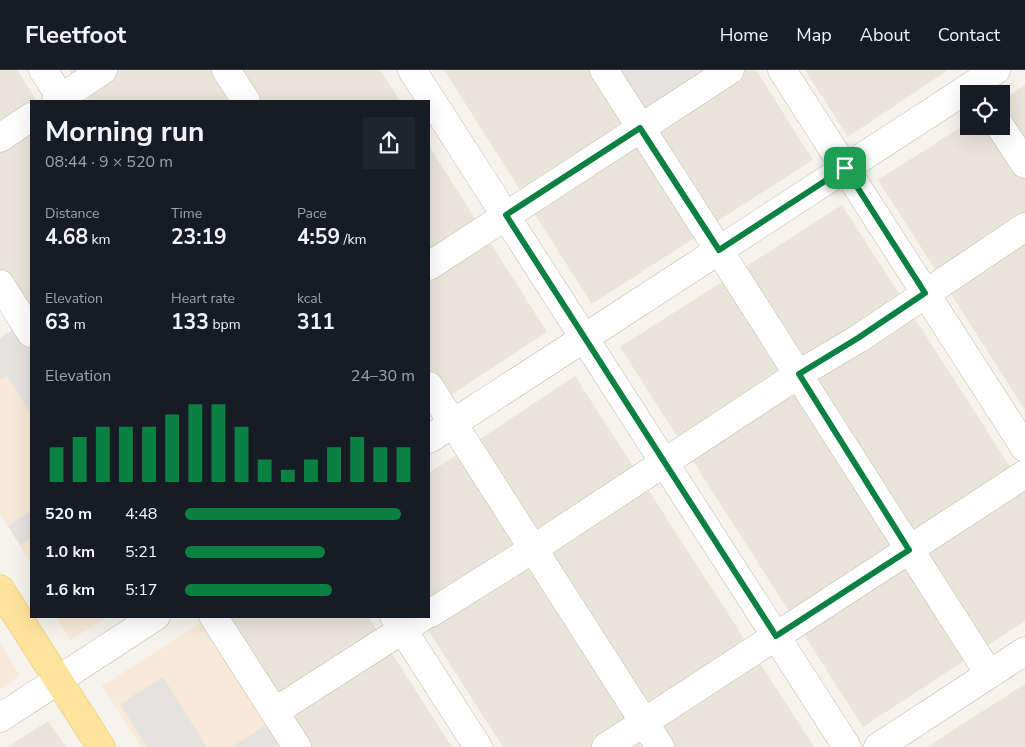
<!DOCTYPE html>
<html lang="en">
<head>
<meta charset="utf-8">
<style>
  :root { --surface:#171b24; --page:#20242c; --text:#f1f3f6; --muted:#9ea1a6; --line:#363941; --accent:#0b8043 }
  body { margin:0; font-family:"Nunito Sans",sans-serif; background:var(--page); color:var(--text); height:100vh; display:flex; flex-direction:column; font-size:19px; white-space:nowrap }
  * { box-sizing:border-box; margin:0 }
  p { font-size:16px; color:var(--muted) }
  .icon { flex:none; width:28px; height:28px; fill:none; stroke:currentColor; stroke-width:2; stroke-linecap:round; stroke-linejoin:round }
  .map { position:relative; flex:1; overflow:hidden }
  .panel { position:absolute; left:30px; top:30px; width:400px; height:518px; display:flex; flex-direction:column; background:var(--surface); border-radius:0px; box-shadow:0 5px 20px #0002 }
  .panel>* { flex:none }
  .buttons { position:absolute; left:960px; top:15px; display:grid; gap:10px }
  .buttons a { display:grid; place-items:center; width:50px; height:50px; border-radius:0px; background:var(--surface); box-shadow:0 5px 20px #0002; font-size:25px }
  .pin { position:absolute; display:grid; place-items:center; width:42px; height:42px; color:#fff; margin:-21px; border-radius:10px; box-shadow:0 2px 8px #0006 }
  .round { display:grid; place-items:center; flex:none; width:52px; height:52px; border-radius:0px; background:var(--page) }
  .head { display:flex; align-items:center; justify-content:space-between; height:85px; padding:0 15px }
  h1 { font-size:28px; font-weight:700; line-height:38px }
  .figures { display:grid; grid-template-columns:repeat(3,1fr); gap:8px; height:85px; padding:5px 15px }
  .figures div { display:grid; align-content:center }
  .figures b { font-size:21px; font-weight:700 }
  .figures small { font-size:14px; font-weight:400 }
  .figures p { font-size:14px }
  .chart { height:140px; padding:10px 15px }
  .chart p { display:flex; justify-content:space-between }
  .chart svg { width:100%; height:90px; margin-top:5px; stroke:var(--accent); stroke-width:6 }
  ul { padding:0 15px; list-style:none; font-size:16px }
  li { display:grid; grid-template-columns:80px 60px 1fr; align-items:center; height:38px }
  li i { height:12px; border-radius:6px; background:var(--accent) }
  header { display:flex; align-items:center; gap:30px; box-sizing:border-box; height:70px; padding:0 25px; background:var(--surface); border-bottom:1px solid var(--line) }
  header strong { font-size:24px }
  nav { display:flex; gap:28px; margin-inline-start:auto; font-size:18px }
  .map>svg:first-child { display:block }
  .residential { fill:#eae5da }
  .commercial { fill:#f7ead8 }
  .parking { fill:#e5e3e0 }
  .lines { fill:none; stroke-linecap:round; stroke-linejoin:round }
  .minor-casing { stroke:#c2bbae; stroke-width:29 }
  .major-casing { stroke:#e6c16a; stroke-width:29 }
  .minor { stroke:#fff; stroke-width:28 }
  .major { stroke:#ffe39c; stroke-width:28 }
  .route-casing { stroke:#fff; stroke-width:10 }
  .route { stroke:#0b8043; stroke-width:6 }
</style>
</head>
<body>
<header>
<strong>Fleetfoot</strong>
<nav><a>Home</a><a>Map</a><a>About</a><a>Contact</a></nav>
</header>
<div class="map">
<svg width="1025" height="677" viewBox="0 0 1025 677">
  <rect width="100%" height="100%" fill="#f6f3ec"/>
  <path class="residential" d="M0,0H17L37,31H31V40L0,60Z
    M69,0H380L400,31H89Z
    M444,0H593L628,53L522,123Z
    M735,0H756L813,90L708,157L646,60Z
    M805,0H948L848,67Z
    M1025,15V340L878,110L969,52V56H1001V31Z
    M31,57V252L0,203V77Z
    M634,67L699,165L592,234L530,137Z
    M429,76L547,262L429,339Z
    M842,135L1025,420V551L863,657L620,277Z
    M575,306L814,677H503L419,546H429V403Z
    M219,546H368L452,677H303Z
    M1025,614V677H927Z
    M48,651L66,677H7Z"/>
  <path class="commercial" d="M0,268L31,277V493L0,444Z
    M56,546H108L71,570Z
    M207,549L288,677H141L102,616Z
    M0,574L20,605L0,619Z"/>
  <path class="parking" d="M608,0H714L638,49Z
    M18,256L31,277V344L7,306L0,310V268Z
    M31,441V468L20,475L8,456Z
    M163,607L207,677H147L120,634Z
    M272,651L284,670L274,677H232Z"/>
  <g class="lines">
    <g class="minor-casing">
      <path id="minor" d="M43,0L63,31
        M226,0L246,31
        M412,0L847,677
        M604,0L989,604
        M782,0L1025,378
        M56,31L103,0
        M1000,56L1025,94
        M0,68L31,47
        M429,196L730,0
        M0,214L31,263
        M429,316L660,677
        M429,369L996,0
        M429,544L533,479L799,304L858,269L1025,157
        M213,546L297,677
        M394,546L478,677
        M274,642L424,546
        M0,648L156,546
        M606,677L1025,404
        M878,677L1025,581"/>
    </g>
    <g class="major-casing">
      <path id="major" d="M0,519L101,677"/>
    </g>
    <use href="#minor" class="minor"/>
    <use href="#major" class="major"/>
  </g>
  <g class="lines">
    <g class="route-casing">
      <path id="route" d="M640,58L719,180L845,98L925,223L858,268L799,304L909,480L776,566L506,145Z"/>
    </g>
    <use href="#route" class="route"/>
  </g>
</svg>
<div class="buttons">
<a><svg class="icon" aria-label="locate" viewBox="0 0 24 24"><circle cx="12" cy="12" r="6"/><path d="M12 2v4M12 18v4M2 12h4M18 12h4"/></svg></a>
</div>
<div class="pin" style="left:845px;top:98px;background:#1e9e55"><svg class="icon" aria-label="arrive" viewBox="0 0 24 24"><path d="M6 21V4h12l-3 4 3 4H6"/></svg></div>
<section class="panel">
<div class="head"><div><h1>Morning run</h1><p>08:44 · 9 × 520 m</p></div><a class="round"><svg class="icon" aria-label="share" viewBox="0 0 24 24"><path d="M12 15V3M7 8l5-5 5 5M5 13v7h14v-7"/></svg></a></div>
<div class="figures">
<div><p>Distance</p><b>4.68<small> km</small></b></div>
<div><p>Time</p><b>23:19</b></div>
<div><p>Pace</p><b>4:59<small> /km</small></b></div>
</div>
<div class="figures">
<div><p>Elevation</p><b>63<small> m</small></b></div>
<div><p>Heart rate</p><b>133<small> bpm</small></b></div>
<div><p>kcal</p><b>311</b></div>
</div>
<div class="chart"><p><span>Elevation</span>24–30 m</p>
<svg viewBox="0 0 160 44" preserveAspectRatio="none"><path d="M5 44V27M15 44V22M25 44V17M35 44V17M45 44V17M55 44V11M65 44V6M75 44V6M85 44V17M95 44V33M105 44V38M115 44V33M125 44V27M135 44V22M145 44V27M155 44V27"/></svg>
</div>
<ul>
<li><b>520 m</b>4:48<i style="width:94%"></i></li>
<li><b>1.0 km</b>5:21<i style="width:61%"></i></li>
<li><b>1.6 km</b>5:17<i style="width:64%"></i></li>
</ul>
</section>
</div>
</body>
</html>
